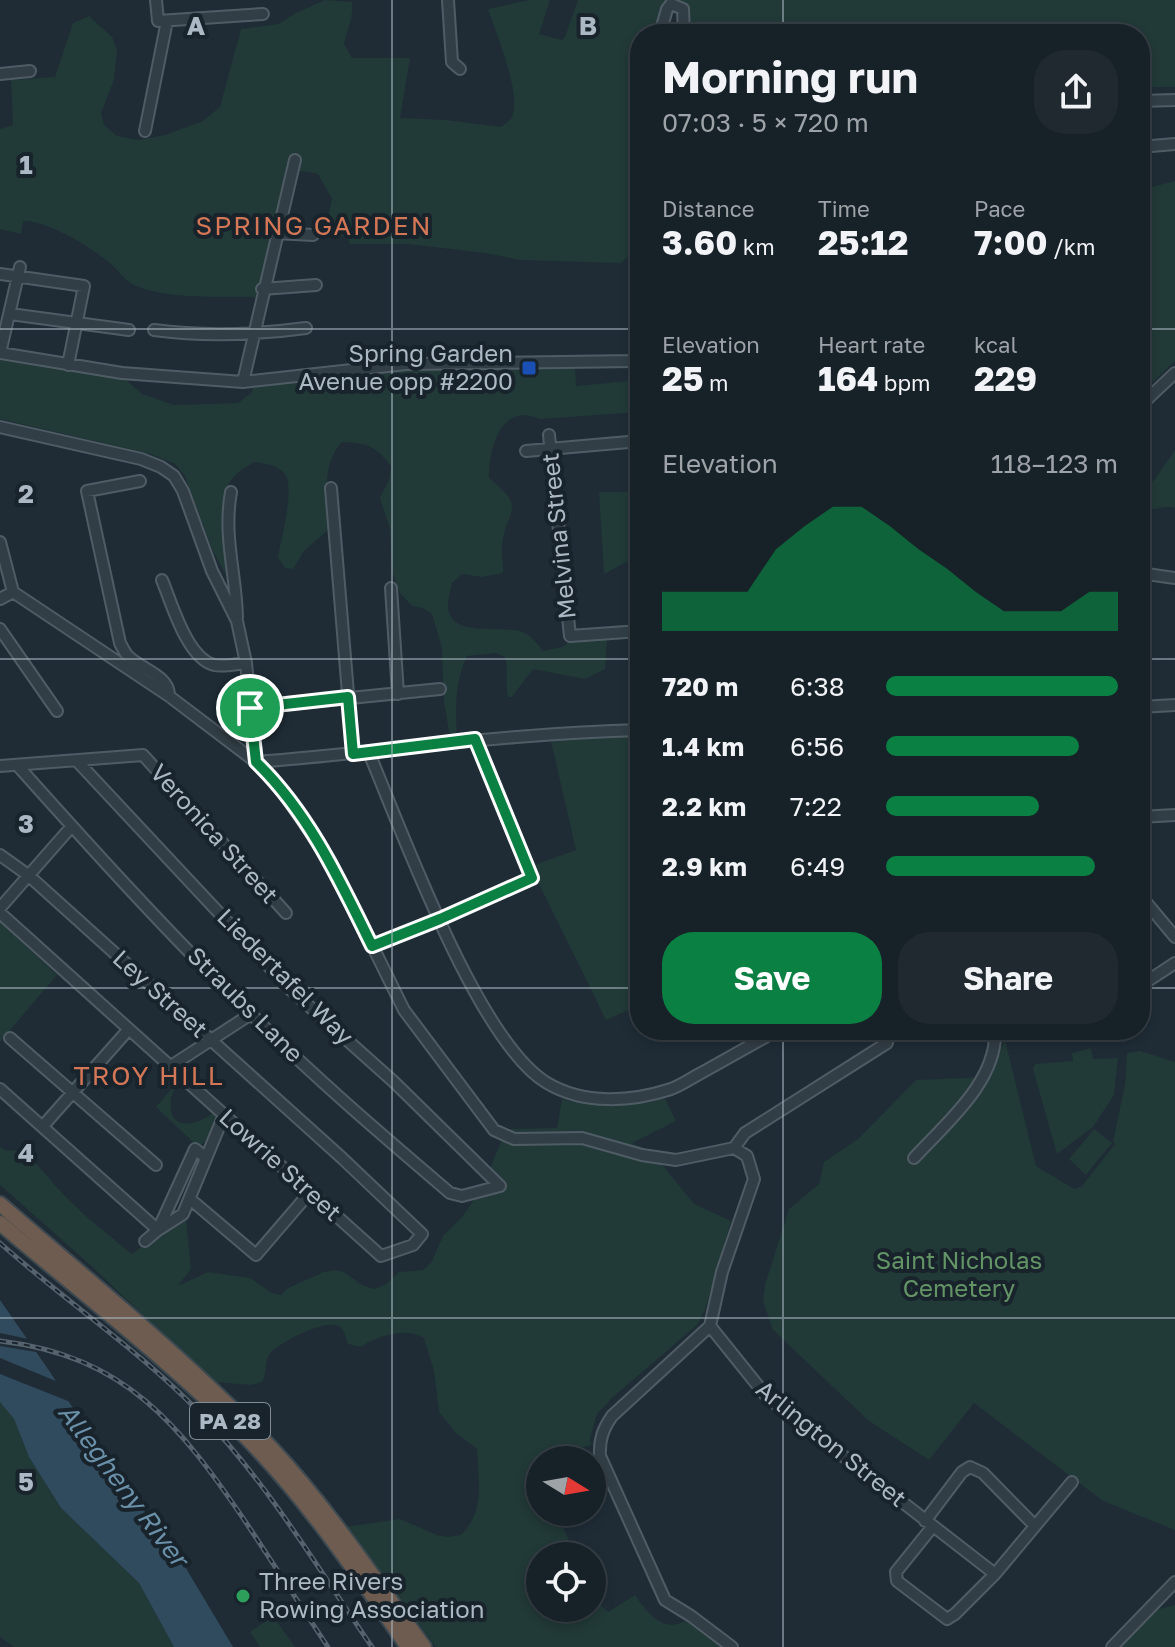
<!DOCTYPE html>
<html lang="en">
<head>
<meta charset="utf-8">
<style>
  :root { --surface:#172128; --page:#202930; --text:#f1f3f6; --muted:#9ea3a8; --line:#363e45; --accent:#0b8043 }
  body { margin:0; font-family:"Golos Text",sans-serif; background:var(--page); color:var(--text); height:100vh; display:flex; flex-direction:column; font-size:30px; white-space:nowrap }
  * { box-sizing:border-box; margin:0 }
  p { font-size:26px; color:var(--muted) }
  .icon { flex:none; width:44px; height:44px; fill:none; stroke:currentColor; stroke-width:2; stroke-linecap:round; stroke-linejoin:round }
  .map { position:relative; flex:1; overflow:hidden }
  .panel { position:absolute; left:630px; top:24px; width:520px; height:1016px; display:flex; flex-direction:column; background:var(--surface); border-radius:32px; box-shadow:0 4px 12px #0003,0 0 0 2px var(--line) }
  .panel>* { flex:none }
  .needle { width:52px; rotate:101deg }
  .fabs { position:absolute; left:526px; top:1446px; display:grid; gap:16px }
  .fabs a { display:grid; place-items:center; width:80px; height:80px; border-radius:50%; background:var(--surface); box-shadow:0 4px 12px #0003,0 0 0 2px var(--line); font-size:40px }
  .pin { position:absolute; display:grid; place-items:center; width:68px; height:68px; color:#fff; margin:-34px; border:4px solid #fff; border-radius:50%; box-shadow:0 2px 8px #0007 }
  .round { display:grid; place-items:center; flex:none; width:84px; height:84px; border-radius:32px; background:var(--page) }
  .head { display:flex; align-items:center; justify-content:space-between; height:136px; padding:0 32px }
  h1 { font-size:44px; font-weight:700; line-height:60px }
  .stats { display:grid; grid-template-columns:repeat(3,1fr); gap:12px; height:136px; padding:8px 32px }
  .stats div { display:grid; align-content:center }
  .stats b { font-size:34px; font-weight:700 }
  .stats small { font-size:22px; font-weight:400 }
  .stats p { font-size:22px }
  .chart { height:224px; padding:16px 32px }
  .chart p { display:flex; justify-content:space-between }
  .chart svg { width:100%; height:144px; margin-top:8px; fill:var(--accent); opacity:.7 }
  .action { display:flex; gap:16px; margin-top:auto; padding:16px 32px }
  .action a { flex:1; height:92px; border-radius:32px; background:var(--accent); color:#fff; font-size:32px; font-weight:700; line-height:92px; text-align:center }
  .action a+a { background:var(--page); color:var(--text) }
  ul { padding:0 32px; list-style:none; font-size:26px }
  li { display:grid; grid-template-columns:128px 96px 1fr; align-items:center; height:60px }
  li i { height:20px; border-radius:10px; background:var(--accent) }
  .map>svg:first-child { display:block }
  .green { fill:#213937 }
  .water { fill:#314b5e }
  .pier { fill:#1f2c36 }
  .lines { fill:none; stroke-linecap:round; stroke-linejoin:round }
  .minor-casing { stroke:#505c65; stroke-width:14 }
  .highway-casing { stroke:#3d4951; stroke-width:18 }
  .minor { stroke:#323e46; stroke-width:10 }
  .highway { stroke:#6d5c4f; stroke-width:14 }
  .rail-casing { stroke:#54636e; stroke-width:5 }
  .rail { stroke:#18232b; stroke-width:2; stroke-dasharray:6; stroke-linecap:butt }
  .route-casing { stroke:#fff; stroke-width:16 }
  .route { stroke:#0b8043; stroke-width:10 }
  .grid { fill:none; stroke:#acb9c4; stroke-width:2; stroke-opacity:0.55 }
  .transit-dot { fill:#1a4fb4; stroke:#18232b; stroke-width:3 }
  .leisure-dot { fill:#2e9e5b; stroke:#18232b; stroke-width:3 }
  .labels { text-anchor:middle; stroke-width:8; stroke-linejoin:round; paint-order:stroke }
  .shield { fill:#18232b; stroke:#808c96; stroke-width:2 }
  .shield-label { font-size:22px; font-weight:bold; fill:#acb9c4 }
  .poi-label { font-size:24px; fill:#acb9c4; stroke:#18232b; text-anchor:end }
  .street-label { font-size:24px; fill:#acb9c4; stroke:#18232b }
  .park-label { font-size:24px; fill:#639466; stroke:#18232b }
  .neighbourhood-label { font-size:26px; letter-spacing:2px; fill:#d47756; stroke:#18232b }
  .water-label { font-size:26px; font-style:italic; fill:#6b90a9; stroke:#18232b }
  .grid-label { font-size:26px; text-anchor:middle; font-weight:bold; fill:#acb9c4; stroke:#18232b; stroke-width:8; stroke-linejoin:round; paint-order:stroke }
</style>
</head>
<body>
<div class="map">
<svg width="1175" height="1647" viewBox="0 0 1175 1647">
  <rect width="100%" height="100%" fill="#1f2c36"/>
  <path class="green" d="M325,0L352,2C353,21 348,26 344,44L352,58H410L400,118L446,120L501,127C504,124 508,122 511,119C524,98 495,31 488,9L529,0H550L539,34L562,40L565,37L578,0H1175V87H1140V34H683L681,11L671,9L666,34H640V246L621,263L521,260L485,253L408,244H350L347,236L324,237L332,199L318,174L290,169L257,297C221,296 167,300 134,285C125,281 119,271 111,264C92,248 48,220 23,221L21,234L0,229V129L13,125L11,80L54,77V80L73,23L89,16L112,37L117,50L114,80L101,113L104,125L117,136L138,140L165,135L203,121L220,107L241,29L279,24L296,13Z
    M1175,181V361L1140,394V190Z
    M0,360L125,379L142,394L174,405L238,403L252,392L253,386L387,369L575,367L576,386L640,380V412L540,419C500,402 489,448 489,478C530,510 504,511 502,547C501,556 504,563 503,573L482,577L462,574L452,583C451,590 447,601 448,608C452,640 505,623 525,633C532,636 538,645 543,651L562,647L571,641L607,640L605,669L585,679L533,669L512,697H508C505,683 509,670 505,657L496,653L467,656C455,682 455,708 457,736H450L444,702L442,648L432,614L423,608L412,606L400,593L392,572L390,529L380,498L389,480L391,466C375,446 368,443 342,442C320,466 328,499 329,529L304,551L293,569L285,568L278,557C281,539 296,487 284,473C276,464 264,464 254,462C245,468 235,473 230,482C218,500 233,565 235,587L229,581L212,549L185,476L175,464L151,454L0,419Z
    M1175,450V508C1163,504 1152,513 1140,508V495L1143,489L1155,479Z
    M599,492H640V555L604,574Z
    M640,735V1005L606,1020L538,882L534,865L576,850L551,741Z
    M0,922L57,975L0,1042Z
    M1005,1040L1036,1166L1074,1189L1082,1186L1115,1144L1113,1142L1125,1084L1127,1053L1140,1051L1175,1062V1530L1103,1501L974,1403L929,1460L869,1421L773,1330L763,1301L765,1285L789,1209L819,1184L824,1162L858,1139L916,1080L988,1077Z
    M1091,1048L1093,1059L1118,1058L1114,1095L1093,1127L1057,1154L1033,1069L1035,1064L1073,1061L1072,1053Z
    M177,1082C175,1087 171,1095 171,1101C168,1133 197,1125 213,1113L216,1117L209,1137L201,1145L195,1144L156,1107Z
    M665,1098L676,1121L632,1143L651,1151L694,1204L731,1221L705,1310L697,1325L612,1398L597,1414L590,1438L591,1445L541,1458L540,1512H556L576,1556H540V1608H592V1588L600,1604L608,1612L635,1595C647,1612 664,1635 686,1620L721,1647H436L345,1527L400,1519L437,1535L447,1537L461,1535C486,1509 478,1482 477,1449L456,1433L439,1412L434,1371L424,1338C408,1327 376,1336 361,1347L348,1344C346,1339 345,1331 340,1327C327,1317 281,1342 271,1352C263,1361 268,1372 262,1382L252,1385L214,1382L88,1263L0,1185V1147L7,1151L19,1150C41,1164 54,1187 73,1204C92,1222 112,1238 132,1254L158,1233L186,1219L191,1269L178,1286L208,1272L250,1278L272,1293L281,1295L288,1288L324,1272L336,1270L344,1272L362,1285L374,1289L385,1285L399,1272L423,1270L431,1263L443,1236L462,1217L482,1188L506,1129L557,1128L562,1099C596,1107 631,1108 665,1098Z
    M1094,1129L1112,1143L1086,1175L1069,1159Z
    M0,1402L14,1419L29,1457L61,1508L139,1583L174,1647H14L0,1637Z
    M1175,1605V1647H1121L1155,1610Z
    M273,1616L295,1647H260L250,1632Z"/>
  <path class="water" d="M0,1300L50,1372L108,1463L181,1560L233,1647H174L139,1583L61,1508L29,1457L14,1419L0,1402Z"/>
  <path class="pier" d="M0,1333L33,1340L42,1353L0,1346Z
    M0,1358L63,1384L78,1409L68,1401L0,1374Z"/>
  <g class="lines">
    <g class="minor-casing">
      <path id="minor" d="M156,0L158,21L263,14
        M448,0L452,62L460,69
        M660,34L667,9L671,4L683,9L684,34
        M0,74L30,71
        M1140,101L1175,100
        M145,131L167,21
        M1140,147L1175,144
        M276,233L313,235
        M0,274L84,286L68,365
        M262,289L316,285
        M10,314L129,330
        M154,330C206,337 254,335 306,328
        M0,353L122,373L243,382L406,364L634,361L640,358
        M0,353L20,267
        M634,361L640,335
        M243,382L295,160
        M1140,406L1175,373
        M0,427L141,459L161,467L174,476L183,491L212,571L237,621L246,663L256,762
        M549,435L570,636L640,631
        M526,451L640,441
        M140,481L87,491L120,643C122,647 124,651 127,655C138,668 170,675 169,696
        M331,488L353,754
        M231,492C223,537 236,573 237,617
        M0,542L13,592
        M1140,573L1175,578
        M162,580C172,604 187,658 214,665C224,667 236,664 246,663
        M391,588L398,694
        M13,592L169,696L256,762L273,778L331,862L404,1010L494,1130L514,1139L582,1138L642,1155L676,1160L734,1148L747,1156L754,1179L722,1272L710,1326L612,1416C603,1429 599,1440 600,1456L665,1600L691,1616L732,1647
        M0,599L13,592
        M0,629L57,711
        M1140,707L1175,705
        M250,708L440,689
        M369,753C402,831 478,1042 547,1083C584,1105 631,1102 671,1089C682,1085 693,1077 703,1072C728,1058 753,1044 778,1030
        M77,761L291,990L394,1082L500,1186
        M256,762C384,752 511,733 640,730
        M0,766L143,755L286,913
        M18,766C93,850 170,935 251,1014C314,1077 382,1135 450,1193L462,1196L500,1186
        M1140,817L1175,815
        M0,855L28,875L342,1158L422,1234L413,1245L381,1256L0,913
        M1140,895L1175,937
        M0,908L72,826
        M372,946L440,919L532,878L475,739
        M1140,986L1175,963
        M10,1038L156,1165
        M171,1066L251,1014
        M0,1089L158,1230L183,1214L224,1115
        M43,1126L129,1029
        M734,1148L745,1133L887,1043
        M914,1158C945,1124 998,1081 995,1030
        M190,1199L256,1255L311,1191
        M145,1241L158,1230L195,1149L205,1157
        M710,1326L767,1397L995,1574
        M925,1521L962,1472L970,1467L983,1473L1035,1526
        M933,1526L896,1572L897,1581L947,1619L955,1614L995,1574L1072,1482
        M1112,1647L1175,1582"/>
    </g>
    <g class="highway-casing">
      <path id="highway" d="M0,1204C92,1284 188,1361 272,1449C329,1510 375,1580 424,1647
        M0,1223C82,1293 168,1359 244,1435C307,1499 357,1573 408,1647"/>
    </g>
    <use href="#minor" class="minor"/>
    <use href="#highway" class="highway"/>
    <g class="rail-casing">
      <path id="rail" d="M0,1243C65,1301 139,1350 199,1412C267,1482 317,1567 372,1647
        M0,1341C126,1356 180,1425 247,1524C274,1565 301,1606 328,1647"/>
    </g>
    <use href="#rail" class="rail"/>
  </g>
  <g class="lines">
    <g class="route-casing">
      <path id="route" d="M348,697L353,754L475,739L532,878L440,919L372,946C340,881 309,813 256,762L250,708Z"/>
    </g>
    <use href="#route" class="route"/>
  </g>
  <path class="grid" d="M392,0V1647M783,0V34M0,329H640M1140,329H1175M0,659H640M1140,659H1175M0,988H640M1140,988H1175M783,1030V1647M0,1318H1175"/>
  <rect class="transit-dot" x="521" y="360" width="16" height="16" rx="4"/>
  <circle class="leisure-dot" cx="243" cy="1596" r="8"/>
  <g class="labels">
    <rect class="shield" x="190" y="1403" width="80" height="36" rx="6"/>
    <g class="shield-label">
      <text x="230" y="1429">PA 28</text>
    </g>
    <g class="poi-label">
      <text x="513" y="362">Spring Garden<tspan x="513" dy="28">Avenue opp #2200</tspan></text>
      <text x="259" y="1590" text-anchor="start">Three Rivers<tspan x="259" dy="28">Rowing Association</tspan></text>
    </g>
    <g class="street-label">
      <text transform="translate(559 536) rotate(-96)" y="8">Melvina Street</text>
      <text transform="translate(214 834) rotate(48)" y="8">Veronica Street</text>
      <text transform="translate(285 977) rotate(45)" y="8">Liedertafel Way</text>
      <text transform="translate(160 994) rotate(42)" y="8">Ley Street</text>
      <text transform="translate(245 1005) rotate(45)" y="8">Straubs Lane</text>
      <text transform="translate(280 1165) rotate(42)" y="8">Lowrie Street</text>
      <text transform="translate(831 1444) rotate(39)" y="8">Arlington Street</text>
    </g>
    <g class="park-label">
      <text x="959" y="1269">Saint Nicholas<tspan x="959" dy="28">Cemetery</tspan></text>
    </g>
    <g class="neighbourhood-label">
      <text x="314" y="235">SPRING GARDEN</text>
      <text x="149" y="1085">TROY HILL</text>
    </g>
    <g class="water-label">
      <text transform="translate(123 1485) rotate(53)" y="9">Allegheny River</text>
    </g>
  </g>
  <g class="grid-label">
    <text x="196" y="35">A</text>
    <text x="588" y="35">B</text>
    <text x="26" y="174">1</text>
    <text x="26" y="503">2</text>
    <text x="26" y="833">3</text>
    <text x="26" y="1162">4</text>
    <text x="26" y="1491">5</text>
  </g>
</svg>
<div class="fabs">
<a><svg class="needle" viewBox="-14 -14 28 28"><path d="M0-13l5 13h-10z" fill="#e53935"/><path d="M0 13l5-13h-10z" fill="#9ea3a8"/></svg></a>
<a><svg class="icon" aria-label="locate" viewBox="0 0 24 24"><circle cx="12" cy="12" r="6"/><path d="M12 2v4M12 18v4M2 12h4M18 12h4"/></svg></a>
</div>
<div class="pin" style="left:250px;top:708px;background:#1e9e55"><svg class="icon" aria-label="arrive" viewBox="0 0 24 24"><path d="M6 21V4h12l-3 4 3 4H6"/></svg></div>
<section class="panel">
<div class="head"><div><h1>Morning run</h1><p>07:03 · 5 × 720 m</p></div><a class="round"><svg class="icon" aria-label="share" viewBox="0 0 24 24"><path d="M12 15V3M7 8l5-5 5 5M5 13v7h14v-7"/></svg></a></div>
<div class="stats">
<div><p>Distance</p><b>3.60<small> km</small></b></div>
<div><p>Time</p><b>25:12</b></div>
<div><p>Pace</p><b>7:00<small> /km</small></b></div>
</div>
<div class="stats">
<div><p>Elevation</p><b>25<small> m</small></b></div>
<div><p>Heart rate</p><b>164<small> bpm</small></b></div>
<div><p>kcal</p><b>229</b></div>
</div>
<div class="chart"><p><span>Elevation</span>118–123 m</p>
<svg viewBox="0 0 160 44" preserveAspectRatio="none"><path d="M0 44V32L10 32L20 32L30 32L40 19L50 12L60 6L70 6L80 12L90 19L100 25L110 32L120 38L130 38L140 38L150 32L160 32V44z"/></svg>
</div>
<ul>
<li><b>720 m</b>6:38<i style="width:100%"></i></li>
<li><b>1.4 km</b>6:56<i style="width:83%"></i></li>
<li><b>2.2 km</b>7:22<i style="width:66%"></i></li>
<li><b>2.9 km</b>6:49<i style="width:90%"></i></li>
</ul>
<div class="action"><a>Save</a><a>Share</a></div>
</section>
</div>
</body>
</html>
